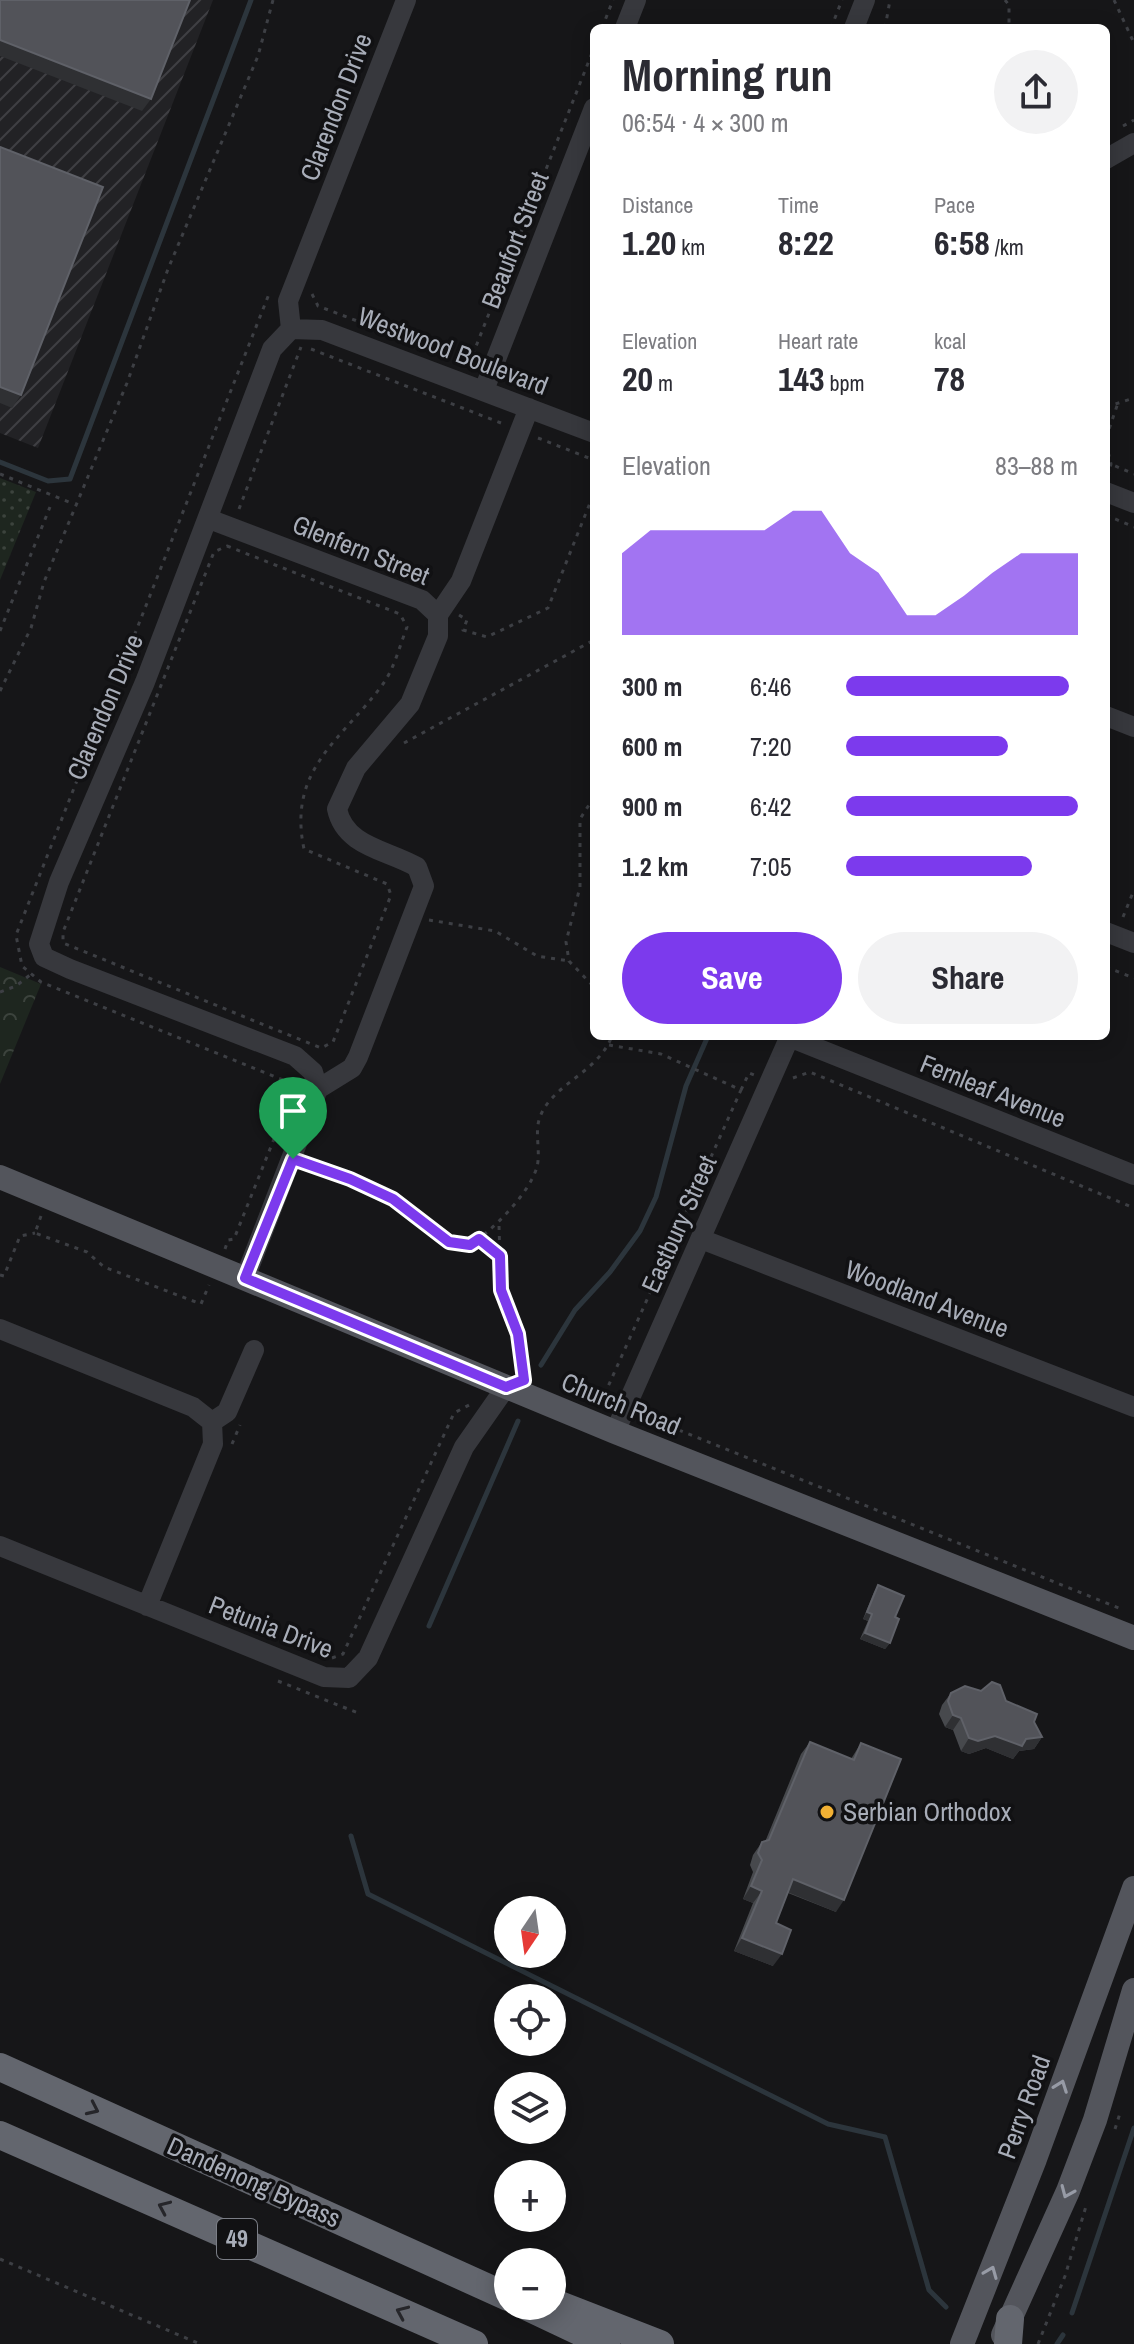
<!DOCTYPE html>
<html lang="en">
<head>
<meta charset="utf-8">
<style>
  :root { --surface:#fff; --page:#f2f2f3; --text:#2b2b33; --muted:#7c7c81; --accent:#7c3aed }
  body { margin:0; font-family:"Archivo Narrow",sans-serif; background:var(--page); color:var(--text); height:100vh; display:flex; flex-direction:column; font-size:30px; white-space:nowrap }
  * { box-sizing:border-box; margin:0 }
  p { font-size:26px; color:var(--muted) }
  .icon { flex:none; width:44px; height:44px; fill:none; stroke:currentColor; stroke-width:2; stroke-linecap:round; stroke-linejoin:round }
  .map { position:relative; flex:1; overflow:hidden }
  .drawer { position:absolute; left:590px; top:24px; width:520px; height:1016px; display:flex; flex-direction:column; background:var(--surface); border-radius:12px; box-shadow:0 4px 20px #0003 }
  .drawer>* { flex:none }
  .needle { width:52px; rotate:193deg }
  .fabs { position:absolute; left:494px; top:1896px; display:grid; gap:16px }
  .fabs a { display:grid; place-items:center; width:72px; height:72px; border-radius:50%; background:var(--surface); box-shadow:0 4px 20px #0003; font-size:40px }
  .pin { position:absolute; display:grid; place-items:center; width:68px; height:68px; color:#fff; margin:-82px -34px; border-radius:50% 50% 50% 0; rotate:-45deg; box-shadow:0 0 8px #0007 }
  .pin .icon { rotate:45deg }
  .round { display:grid; place-items:center; flex:none; width:84px; height:84px; border-radius:42px; background:var(--page) }
  .summary { display:flex; align-items:center; justify-content:space-between; height:136px; padding:0 32px }
  h1 { font-size:44px; font-weight:700; line-height:60px }
  .figures { display:grid; grid-template-columns:repeat(3,1fr); gap:12px; height:136px; padding:8px 32px }
  .figures div { display:grid; align-content:center }
  .figures b { font-size:34px; font-weight:700 }
  .figures small { font-size:22px; font-weight:400 }
  .figures p { font-size:22px }
  .chart { height:224px; padding:16px 32px }
  .chart p { display:flex; justify-content:space-between }
  .chart svg { width:100%; height:144px; margin-top:8px; fill:var(--accent); opacity:.7 }
  .cta { display:flex; gap:16px; margin-top:auto; padding:16px 32px }
  .cta a { flex:1; height:92px; border-radius:48px; background:var(--accent); color:#fff; font-size:32px; font-weight:700; line-height:92px; text-align:center }
  .cta a+a { background:var(--page); color:var(--text) }
  ul { padding:0 32px; list-style:none; font-size:26px }
  li { display:grid; grid-template-columns:128px 96px 1fr; align-items:center; height:60px }
  li i { height:20px; border-radius:10px; background:var(--accent) }
  .map>svg:first-child { display:block }
  .industrial { fill:url(#industrial-furrows) }
  .grass { fill:url(#grass-dots) }
  .park { fill:url(#park-crowns) }
  .lines { fill:none; stroke-linecap:round; stroke-linejoin:round }
  .stream { stroke:#2c353c; stroke-width:5 }
  .path { stroke:#3d3f44; stroke-width:3; stroke-dasharray:4 6; stroke-linecap:butt }
  .minor { stroke:#37383d; stroke-width:20 }
  .major { stroke:#53555c; stroke-width:24 }
  .highway { stroke:#63666e; stroke-width:28 }
  .wall { fill:#47494d }
  .shaded-wall { fill:#2f3033 }
  .building { fill:#525359; stroke:#5f6168; stroke-width:2 }
  .oneway { stroke:#979ba6 }
  .oneway2 { stroke:#26262a }
  .route-casing { stroke:#fff; stroke-width:16 }
  .route { stroke:#7c3aed; stroke-width:10 }
  .poi-dot { fill:#f2b134; stroke:#111113; stroke-width:3 }
  .labels { text-anchor:middle; stroke-width:7; stroke-linejoin:round; paint-order:stroke }
  .shield { fill:#111113; stroke:#7b7e86; stroke-width:2 }
  .shield-label { font-size:24px; font-weight:bold; fill:#a8adb8 }
  .street-label { font-size:26px; fill:#a8adb8; stroke:#111113 }
  .poi-label { font-size:26px; fill:#a8adb8; stroke:#111113; text-anchor:start }
</style>
</head>
<body>
<div class="map">
<svg width="1134" height="2344" viewBox="0 0 1134 2344">
  <defs>
    <pattern id="industrial-furrows" width="10" height="10" patternUnits="userSpaceOnUse" patternTransform="scale(2)"><rect width="10" height="10" fill="#222225"/><path d="M-1 1l2-2M0 10L10 0M9 11l2-2" fill="none" stroke="#3f3f43"/></pattern>
    <pattern id="grass-dots" width="8" height="8" patternUnits="userSpaceOnUse" patternTransform="scale(2)"><rect width="8" height="8" fill="#1e261f"/><path d="M2 2h.1M6 6h.1" fill="none" stroke="#3c433d" stroke-width="1.8" stroke-linecap="round"/></pattern>
    <pattern id="park-crowns" width="20" height="18" patternUnits="userSpaceOnUse" patternTransform="scale(2)"><rect width="20" height="18" fill="#1e261f"/><path d="M2 6a3 3 0 1 1 6 0M12 15a3 3 0 1 1 6 0" fill="none" stroke="#3c433d"/></pattern>
  </defs>
  <rect width="100%" height="100%" fill="#161618"/>
  <path class="industrial" d="M0,0H213L38,448L0,433Z"/>
  <path class="grass" d="M0,478L36,492L0,580Z"/>
  <path class="park" d="M0,967L41,984L0,1084Z"/>
  <g class="lines">
    <path class="stream" d="M0,462L48,481L70,479L251,0
      M541,1365L575,1310L610,1272L640,1231L656,1197L686,1086L708,1036
      M429,1626L518,1421
      M351,1836L368,1894L828,2124L885,2137L929,2290L946,2307
      M1072,2313L1134,2128
      M1057,2344L1063,2335"/>
    <path class="path" d="M1005,0L1009,5V28
      M1114,0L1134,43
      M602,28L613,0
      M831,28L842,0
      M885,28L890,0
      M1123,126L1134,120
      M312,294L318,306L373,327
      M311,349L501,423
      M469,364L594,48
      M1106,407L1134,398
      M538,438L594,460
      M1106,438L1118,403
      M1106,443L1111,464L1108,475
      M1106,462L1134,474
      M0,474L74,504
      M239,509L301,347
      M1106,515L1134,527
      M227,546L400,614L407,627C400,645 394,669 383,684C343,739 287,768 304,849L387,884L391,895L333,1042L321,1048L63,943V932L214,552Z
      M459,615L467,620L463,630L487,637L548,608L594,493
      M0,631L50,507
      M0,691L31,628L44,582L127,383L168,269L258,56L273,0
      M404,743L594,640
      M594,797L580,819V887L566,942L569,961L594,987
      M1123,917L1134,890
      M429,920L495,931L537,956L569,961
      M1106,967L1134,978
      M0,992L16,986L30,975
      M609,1045L661,1054L741,1090L602,1400L609,1402
      M793,1078L810,1072L1134,1208
      M741,1090L749,1073L754,1075
      M309,1164L393,1199L449,1242L470,1245C493,1230 529,1194 537,1167C541,1151 534,1132 540,1117C552,1084 598,1073 612,1036
      M41,1216L35,1233L87,1252L104,1267L201,1304L209,1285
      M499,1226L501,1290L518,1334L522,1371
      M479,1239L500,1256
      M225,1249L228,1240L234,1239L292,1094L288,1082L41,982L22,966L16,935L269,294
      M0,1275L4,1276L20,1236L35,1233
      M586,1396L602,1400
      M642,1415L1121,1609
      M232,1444L240,1425
      M332,1658L343,1654L454,1413L471,1404
      M278,1681L358,1713
      M1115,2129L1121,2110
      M0,2259L200,2344
      M1038,2344L1065,2276L1087,2203"/>
    <path class="minor" d="M625,28L636,0
      M854,28L865,0
      M1106,159L1134,143
      M291,329L288,301L406,0
      M291,329L322,330L594,433
      M484,390L594,108
      M1106,492L1134,503
      M209,519L422,600L438,615V636L410,704L356,768L337,809C345,847 388,850 417,867L424,886L358,1057L352,1068L318,1089
      M438,615L461,581L529,408
      M1106,716L1134,727
      M1106,932L1134,943
      M789,1037L1134,1175
      M701,1239L1134,1407
      M245,1278L318,1089L313,1072L295,1056L70,969L44,957L39,944L59,882L145,682L272,349L291,329
      M0,1329L193,1407L212,1422
      M212,1422L227,1412L254,1350
      M615,1432L790,1036
      M0,1546L324,1677L349,1678L368,1658L464,1447L506,1387
      M147,1606L213,1444L212,1422"/>
    <path class="major" d="M0,1177L615,1432L1134,1638
      M1003,2335L1068,2191L1095,2120L1134,1990
      M962,2344L1035,2159L1134,1888"/>
    <path class="highway" d="M0,2067L508,2297
      M0,2135L474,2344
      M552,2302L660,2344
      M526,2306L606,2344
      M1008,2344L1010,2319"/>
  </g>
  <path class="wall" d="M878,1585L895,1617L890,1643L885,1649L860,1639L868,1621L863,1619L874,1592Z
    M951,1693L1006,1701L1034,1722L1042,1737L1034,1749L1019,1751L1013,1759L986,1748L969,1754L961,1751L953,1730L945,1727L939,1714L942,1705Z
    M810,1742L851,1759L861,1743L836,1912L788,1893L776,1923L773,1966L734,1951L753,1903L743,1899L753,1872L750,1865L753,1855L762,1842H765L801,1754Z"/>
  <path class="shaded-wall" d="M0,40L151,99L142,111L0,56Z
    M0,387L21,395L12,408L0,403Z
    M867,1612L872,1614L868,1621L863,1619Z
    M865,1633L890,1643L885,1649L860,1639Z
    M953,1715L961,1718L953,1730L945,1727Z
    M995,1736L1026,1739L1042,1737L1034,1749L1019,1751L1013,1759L986,1748L969,1754L961,1751L969,1738Z
    M793,1879L844,1900L836,1912L785,1891Z
    M751,1886L762,1891L753,1903L743,1899Z
    M742,1938L782,1954L773,1966L734,1951Z"/>
  <path class="building" d="M0,0H190L151,99L0,40Z
    M0,147L103,187L21,395L0,387Z
    M878,1585L904,1596L895,1617L899,1619L890,1643L865,1633L872,1614L867,1612Z
    M992,1682L1000,1685L1006,1701L1037,1714L1034,1722L1042,1737L1026,1739L1022,1746L995,1736L978,1741L969,1738L961,1718L953,1715L948,1701L951,1693L965,1686L981,1691Z
    M810,1742L854,1760L861,1743L901,1759L844,1900L793,1879L776,1923L791,1930L782,1954L742,1938L762,1891L751,1886L762,1860L758,1853L762,1842L769,1840Z"/>
  <defs><path id="oneway-chevron" d="M-2-3.5L2.5 0L-2 3.5" fill="none" stroke-width="1.6" stroke-linecap="round" stroke-linejoin="round" transform="scale(2)"/></defs>
  <g class="oneway">
    <use href="#oneway-chevron" transform="translate(1061 2086) rotate(-70)"/>
    <use href="#oneway-chevron" transform="translate(1067 2192) rotate(113)"/>
    <use href="#oneway-chevron" transform="translate(991 2272) rotate(-68)"/>
  </g>
  <g class="oneway2">
    <use href="#oneway-chevron" transform="translate(93 2109) rotate(25)"/>
    <use href="#oneway-chevron" transform="translate(164 2207) rotate(-156)"/>
    <use href="#oneway-chevron" transform="translate(402 2312) rotate(-156)"/>
  </g>
  <g class="lines">
    <g class="route-casing">
      <path id="route" d="M293,1159L350,1179L393,1199L449,1242L470,1245L479,1239L500,1256L501,1290L518,1334L524,1380L506,1387L245,1278Z"/>
    </g>
    <use href="#route" class="route"/>
  </g>
  <circle class="poi-dot" cx="827" cy="1812" r="8"/>
  <g class="labels">
    <rect class="shield" x="217" y="2219" width="40" height="40" rx="6"/>
    <g class="shield-label">
      <text x="237" y="2247">49</text>
    </g>
    <g class="street-label">
      <text transform="translate(336 107) rotate(-69)" y="9">Clarendon Drive</text>
      <text transform="translate(515 240) rotate(-69)" y="9">Beaufort Street</text>
      <text transform="translate(453 351) rotate(21)" y="9">Westwood Boulevard</text>
      <text transform="translate(361 550) rotate(22)" y="9">Glenfern Street</text>
      <text transform="translate(105 707) rotate(-67)" y="9">Clarendon Drive</text>
      <text transform="translate(993 1091) rotate(22)" y="9">Fernleaf Avenue</text>
      <text transform="translate(679 1224) rotate(-66)" y="9">Eastbury Street</text>
      <text transform="translate(927 1299) rotate(21)" y="9">Woodland Avenue</text>
      <text transform="translate(621 1404) rotate(22)" y="9">Church Road</text>
      <text transform="translate(271 1627) rotate(21)" y="9">Petunia Drive</text>
      <text transform="translate(1024 2107) rotate(-70)" y="9">Perry Road</text>
      <text transform="translate(254 2182) rotate(24)" y="9">Dandenong Bypass</text>
    </g>
    <g class="poi-label">
      <text x="843" y="1821">Serbian Orthodox</text>
    </g>
  </g>
</svg>
<div class="fabs">
<a><svg class="needle" viewBox="-14 -14 28 28"><path d="M0-13l5 13h-10z" fill="#e53935"/><path d="M0 13l5-13h-10z" fill="#7c7c81"/></svg></a>
<a><svg class="icon" aria-label="locate" viewBox="0 0 24 24"><circle cx="12" cy="12" r="6"/><path d="M12 2v4M12 18v4M2 12h4M18 12h4"/></svg></a>
<a><svg class="icon" aria-label="layers" viewBox="0 0 24 24"><path d="M12 4l9 5-9 5-9-5zM3 14l9 5 9-5"/></svg></a>
<a>+</a>
<a>−</a>
</div>
<div class="pin" style="left:293px;top:1159px;background:#1e9e55"><svg class="icon" aria-label="arrive" viewBox="0 0 24 24"><path d="M6 21V4h12l-3 4 3 4H6"/></svg></div>
<section class="drawer">
<div class="summary"><div><h1>Morning run</h1><p>06:54 · 4 × 300 m</p></div><a class="round"><svg class="icon" aria-label="share" viewBox="0 0 24 24"><path d="M12 15V3M7 8l5-5 5 5M5 13v7h14v-7"/></svg></a></div>
<div class="figures">
<div><p>Distance</p><b>1.20<small> km</small></b></div>
<div><p>Time</p><b>8:22</b></div>
<div><p>Pace</p><b>6:58<small> /km</small></b></div>
</div>
<div class="figures">
<div><p>Elevation</p><b>20<small> m</small></b></div>
<div><p>Heart rate</p><b>143<small> bpm</small></b></div>
<div><p>kcal</p><b>78</b></div>
</div>
<div class="chart"><p><span>Elevation</span>83–88 m</p>
<svg viewBox="0 0 160 44" preserveAspectRatio="none"><path d="M0 44V19L10 12L20 12L30 12L40 12L50 12L60 6L70 6L80 19L90 25L100 38L110 38L120 32L130 25L140 19L150 19L160 19V44z"/></svg>
</div>
<ul>
<li><b>300 m</b>6:46<i style="width:96%"></i></li>
<li><b>600 m</b>7:20<i style="width:70%"></i></li>
<li><b>900 m</b>6:42<i style="width:100%"></i></li>
<li><b>1.2 km</b>7:05<i style="width:80%"></i></li>
</ul>
<div class="cta"><a>Save</a><a>Share</a></div>
</section>
</div>
</body>
</html>
